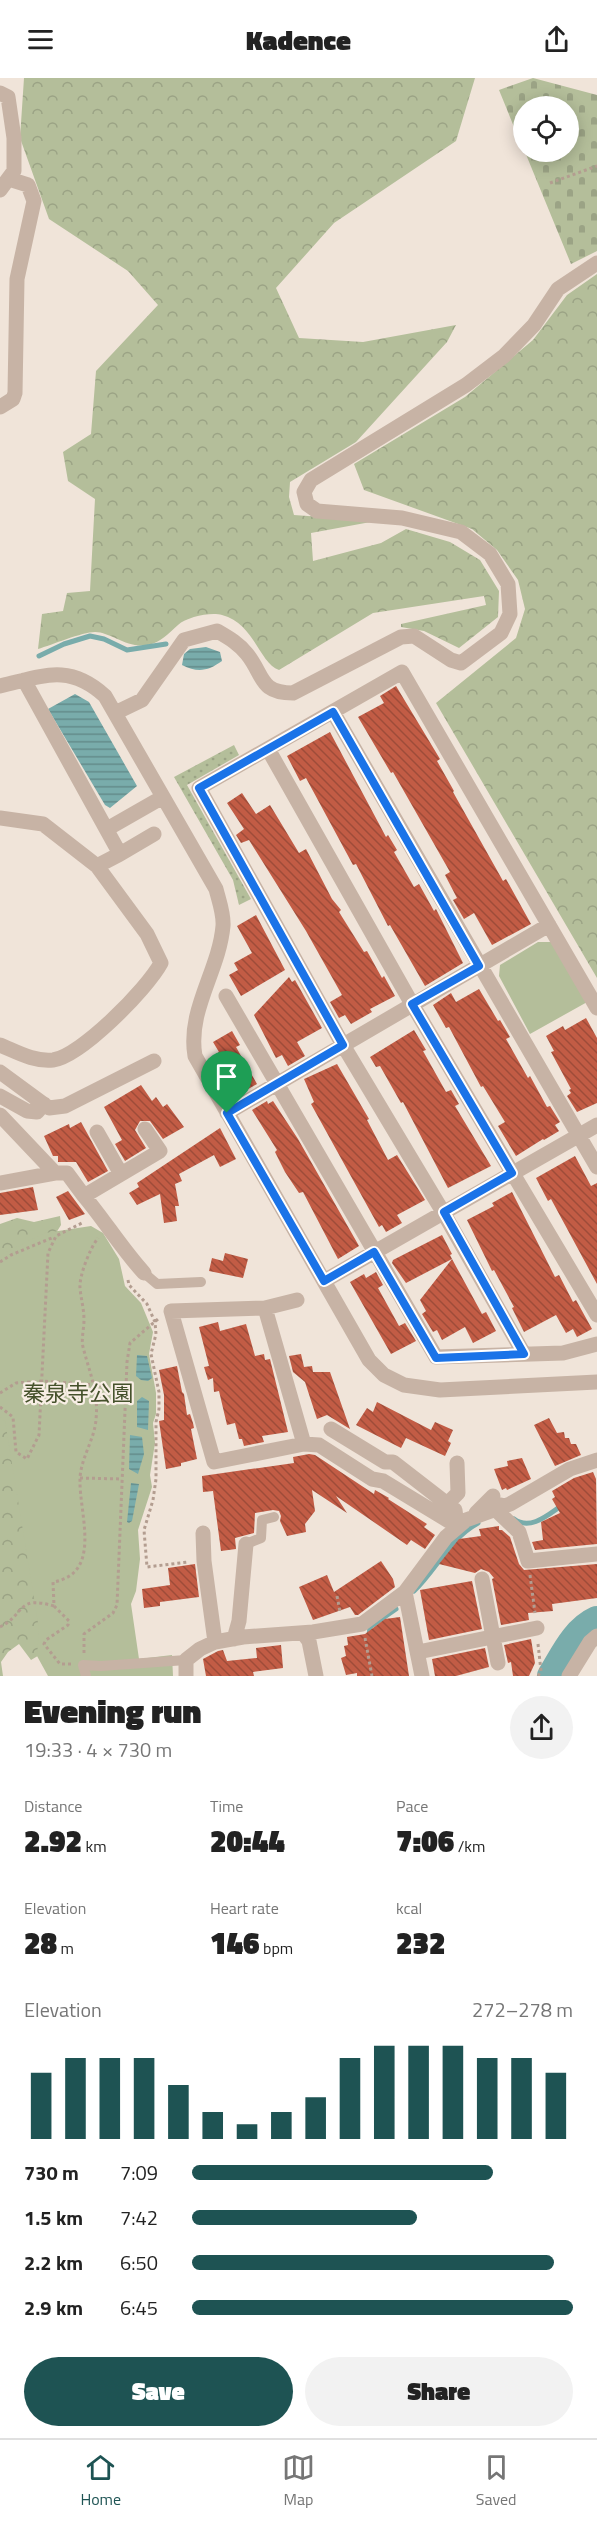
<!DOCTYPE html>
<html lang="en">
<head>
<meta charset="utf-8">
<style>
  :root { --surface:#fff; --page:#f2f2f2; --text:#222; --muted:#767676; --line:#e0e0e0; --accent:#1e5353 }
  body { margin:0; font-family:"Titillium Web","Noto Sans JP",sans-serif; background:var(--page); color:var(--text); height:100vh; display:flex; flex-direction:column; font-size:22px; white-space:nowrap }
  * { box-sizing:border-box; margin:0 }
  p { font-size:20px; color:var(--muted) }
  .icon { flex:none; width:33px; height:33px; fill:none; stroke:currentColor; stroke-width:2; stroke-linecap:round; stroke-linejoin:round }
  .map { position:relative; height:1598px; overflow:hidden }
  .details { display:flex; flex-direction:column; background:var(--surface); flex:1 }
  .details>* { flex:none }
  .tools { position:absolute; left:513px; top:18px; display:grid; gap:12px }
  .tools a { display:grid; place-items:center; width:66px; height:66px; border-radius:50%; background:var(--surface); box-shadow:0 3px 15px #0003; font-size:30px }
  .pin { position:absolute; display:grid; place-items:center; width:51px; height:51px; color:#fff; margin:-62px -26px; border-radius:50% 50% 50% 0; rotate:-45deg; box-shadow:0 0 6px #0007 }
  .pin .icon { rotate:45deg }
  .round { display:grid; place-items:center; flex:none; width:63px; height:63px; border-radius:32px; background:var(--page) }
  .summary { display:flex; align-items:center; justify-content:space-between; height:102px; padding:0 24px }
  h1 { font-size:33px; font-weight:800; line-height:45px }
  .figures { display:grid; grid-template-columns:repeat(3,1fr); gap:9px; height:102px; padding:6px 24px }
  .figures div { display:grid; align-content:center }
  .figures b { font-size:30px; font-weight:800 }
  .figures small { font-size:16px; font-weight:400 }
  .figures p { font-size:16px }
  .chart { height:168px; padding:12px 24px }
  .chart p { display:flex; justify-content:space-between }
  .chart svg { width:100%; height:108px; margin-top:6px; stroke:var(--accent); stroke-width:6 }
  .button { display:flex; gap:12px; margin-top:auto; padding:12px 24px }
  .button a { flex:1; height:69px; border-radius:36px; background:var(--accent); color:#fff; font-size:24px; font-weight:800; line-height:69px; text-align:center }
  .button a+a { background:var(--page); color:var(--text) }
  ul { padding:0 24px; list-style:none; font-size:20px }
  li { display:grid; grid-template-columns:96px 72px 1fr; align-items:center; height:45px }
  li i { height:15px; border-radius:8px; background:var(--accent) }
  header { display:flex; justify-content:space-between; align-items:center; height:78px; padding:0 24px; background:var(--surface); font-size:27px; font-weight:800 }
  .tab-bar { display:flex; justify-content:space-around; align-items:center; height:84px; border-top:2px solid var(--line); background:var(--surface); font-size:16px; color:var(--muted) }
  .tab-bar a { display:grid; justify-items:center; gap:3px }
  .tab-bar .current { color:var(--accent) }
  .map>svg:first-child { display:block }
  .grass { fill:url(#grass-dots) }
  .forest { fill:url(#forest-crowns) }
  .cemetery { fill:url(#cemetery-stones) }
  .park { fill:#b4be9a }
  .water { fill:url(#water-rules) }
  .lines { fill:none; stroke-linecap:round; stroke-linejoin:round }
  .stream { stroke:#79acab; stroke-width:5 }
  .river { stroke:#79acab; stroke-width:30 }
  .building { fill:url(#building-back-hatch) }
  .path { stroke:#b39d90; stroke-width:3; stroke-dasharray:3 3; stroke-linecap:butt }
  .lane { stroke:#c7b3a5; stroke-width:10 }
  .street { stroke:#c7b3a5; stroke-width:15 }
  .route-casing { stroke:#fff; stroke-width:12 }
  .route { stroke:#1a73e8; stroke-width:8 }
  .labels { text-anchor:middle; stroke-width:4.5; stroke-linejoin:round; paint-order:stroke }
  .park-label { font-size:22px; fill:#45512b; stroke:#f8eee5 }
</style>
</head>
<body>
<header><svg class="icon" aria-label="menu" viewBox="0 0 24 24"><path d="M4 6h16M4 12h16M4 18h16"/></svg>Kadence<svg class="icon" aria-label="share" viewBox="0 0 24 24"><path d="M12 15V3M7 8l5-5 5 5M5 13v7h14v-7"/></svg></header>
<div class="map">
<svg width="597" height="1598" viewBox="0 0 597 1598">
  <defs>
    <pattern id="grass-dots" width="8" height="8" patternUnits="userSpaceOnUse" patternTransform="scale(1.5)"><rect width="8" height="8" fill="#b4be9a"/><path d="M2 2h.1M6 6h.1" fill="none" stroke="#9ba385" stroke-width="1.8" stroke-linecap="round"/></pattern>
    <pattern id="forest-crowns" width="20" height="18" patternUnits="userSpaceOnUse" patternTransform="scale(1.5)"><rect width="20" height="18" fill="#b4be9a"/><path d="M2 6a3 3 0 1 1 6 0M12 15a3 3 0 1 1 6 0" fill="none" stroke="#9ba385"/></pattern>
    <pattern id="cemetery-stones" width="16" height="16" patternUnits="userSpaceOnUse" patternTransform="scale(1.5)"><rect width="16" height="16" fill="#b4be9a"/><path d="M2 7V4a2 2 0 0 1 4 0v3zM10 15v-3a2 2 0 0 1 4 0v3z" fill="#9ba385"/></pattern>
    <pattern id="water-rules" width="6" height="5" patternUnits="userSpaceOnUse" patternTransform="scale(1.5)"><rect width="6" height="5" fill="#79acab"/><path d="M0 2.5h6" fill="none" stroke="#648c8b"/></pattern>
    <pattern id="building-back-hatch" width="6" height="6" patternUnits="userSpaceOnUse" patternTransform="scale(1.5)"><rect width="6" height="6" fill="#c25c45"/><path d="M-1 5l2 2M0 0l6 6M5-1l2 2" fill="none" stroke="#9e4c39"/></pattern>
  </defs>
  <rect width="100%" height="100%" fill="#f0e4d9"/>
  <path class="grass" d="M234,667L239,677L187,707L251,821L239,827L233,802L174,699Z"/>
  <path class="forest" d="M24,0H475L456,63L334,145L276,210L299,260L363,264L456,247L447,264L356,364L290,404L289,419L294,437L376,443L311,455L313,483L381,465L406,451L450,464L480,482L499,513L498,539L459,570L424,553L401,549V546L486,527L484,518L373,535L279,592C259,585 255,546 222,537C210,534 187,539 178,547C168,556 161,564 148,567C127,571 111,554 95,554C82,554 52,567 38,571L42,536L63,533L67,515L90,513L95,421L68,403L63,374L91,356L96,293L158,227L128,193L49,141L20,60Z
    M597,196V900L436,625L516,560L525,531L518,502L497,472L472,451L364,412L354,386L465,319L533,262L567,217Z
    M60,1138L61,1147L48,1168L83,1551L31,1582L19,1566L8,1574L1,1584L3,1598H0V1146L17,1140L34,1144Z"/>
  <path class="cemetery" d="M533,0L597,17V173L571,186L525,74H568V28H524L523,71L499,12Z"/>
  <path class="park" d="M538,864H553L589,923L530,956L499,898L500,887Z
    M91,1148L103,1155L119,1181L125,1208L141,1225L153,1254L149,1276L156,1315V1336L153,1345L155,1365L150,1397L152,1409L138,1452L140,1481L136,1513L131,1526L139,1581L172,1577L173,1598H48L37,1578L39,1551L5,1343L0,1339V1177L45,1155Z"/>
  <path class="water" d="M206,569L220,574L222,583C208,593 198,595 182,587L184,576L190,571Z
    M75,616L89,624L137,708L110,730L105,727L48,631Z
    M137,1277L147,1278L152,1300L148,1303L141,1302L136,1298Z
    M142,1319L149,1323L148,1352L137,1349V1323Z
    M130,1357L142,1359L144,1376L138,1396L129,1391Z
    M131,1405L139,1406L132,1443L129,1445L127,1444Z"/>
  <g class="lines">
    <path class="stream" d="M39,578L64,566L90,558L104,561L127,572L166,566
      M514,1441C530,1453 548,1437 561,1428
      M414,1513C437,1491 449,1461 478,1445
      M369,1558L370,1549L396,1531"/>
    <path class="river" d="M552,1598C564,1579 575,1553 597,1543"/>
  </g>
  <path class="building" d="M396,608L440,681L437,683L454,713L453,714L503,803L506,801L531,846L492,867L474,835L464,841L453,822L457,820L445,797L450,794L393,694L391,695L358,639L384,625L380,618Z
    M330,654L386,759L388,757L397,772L394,774L414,809L419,806L434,833L436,831L463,885L425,908L390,847L388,848L356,786L353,787L306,700L300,703L287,678Z
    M242,715L256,736L270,727L299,775L306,771L332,821L341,832L339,834L364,874L367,873L382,900L384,898L395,918L370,931L372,934L351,946L345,937L339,940L330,924L342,917L306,853L249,762L241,765L236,757L244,751L227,725Z
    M256,837L285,892L241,918L229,897L238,892L234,885L252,875L237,848Z
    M289,899L292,904L295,902L322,950L297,964L305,978L288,988L282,977L276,980L254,937Z
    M479,911L498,943L500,942L510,959L506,961L528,1000L530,998L547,1029L550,1028L560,1044L555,1047L559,1053L544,1062L543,1061L516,1078L498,1048L505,1044L483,1008L481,1009L449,949L446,950L433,927L451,915L456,924Z
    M586,940L597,960V1025L577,1034L567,1018L571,1015L569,1012L571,1011L551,974L554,973L546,958L563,948L565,952Z
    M414,952L426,972L423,973L446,1014L451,1012L459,1026L455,1028L491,1088L448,1110L403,1024L401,1025L380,988L376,989L370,979Z
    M232,953L240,967L236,969L257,1006L238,1017L216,976L219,974L213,964Z
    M337,986L369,1041L367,1042L388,1082L397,1077L425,1122L397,1137L402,1145L386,1154L382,1147L379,1149L311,1026L314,1024L304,1001Z
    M141,1007L152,1023L156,1019L163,1029L167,1026L184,1049L163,1061L150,1043H140L135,1052L146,1070L125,1083L115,1066L122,1062L104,1029Z
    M267,1023L268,1026L273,1023L298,1061L359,1168L338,1181L303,1114L299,1115L285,1094L275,1074L277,1072L252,1032Z
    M81,1044L108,1093L88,1104L76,1084H58V1078H53L44,1058L69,1046L70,1050Z
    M220,1050L236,1081L220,1089L214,1077L179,1096L182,1103L175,1106L179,1128H175L177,1143L164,1145L160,1116L137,1127L129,1115L139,1109L137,1105Z
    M575,1078L591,1108L597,1105V1206L551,1121L548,1123L536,1100Z
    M33,1109L38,1132L0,1137V1115Z
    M68,1113L85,1136L69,1142L56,1119Z
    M512,1114L555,1199L559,1197L573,1224L576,1222L592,1251L577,1259L573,1251L566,1255L556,1237L524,1254L512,1230L514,1229L494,1192L492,1193L467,1142L494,1128L492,1125Z
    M442,1157L452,1176L450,1177L452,1181L406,1205L392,1185L393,1182Z
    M225,1175L248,1181L243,1200L209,1193L212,1180L223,1183Z
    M452,1181L482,1236L486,1234L496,1253L473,1265L465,1249L442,1262L437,1252L433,1254L422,1236L426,1233L420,1222Z
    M376,1194L383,1207L378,1210L399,1248L405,1245L416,1263L391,1276L350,1204L364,1196L366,1200Z
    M218,1244L220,1253L246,1246L255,1278L264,1276L265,1282L270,1281L288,1354L262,1358L264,1364L244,1368L242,1361H239L235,1345L227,1347L219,1313L214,1314L213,1300L208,1302L204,1289L209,1288L199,1249Z
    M301,1276L304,1289L312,1288L313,1294H330L350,1351L327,1337L317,1341L305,1304L293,1294L289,1278Z
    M177,1288L182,1314L184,1316L187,1337L190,1336L193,1345L194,1350L191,1351L197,1381L181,1385V1388L166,1391L159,1343L164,1342V1317L159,1292Z
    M377,1324L431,1352L435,1344L453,1352L448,1363L451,1365L445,1378L406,1360L401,1370L356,1347L367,1330L373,1334Z
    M549,1340L557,1355L564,1354L565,1360H569L571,1366H576L581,1377L555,1388L534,1347Z
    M309,1376L315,1377L374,1416L375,1412L389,1420L388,1421L427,1446L424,1449L435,1457L425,1471L411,1462L407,1467L336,1418L347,1435L312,1412L315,1433L305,1446L306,1454L287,1458L280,1443L281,1438L279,1433L273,1432L255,1435L254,1455L235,1460L236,1471L221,1473L213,1413L203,1414L202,1398L294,1385L293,1379Z
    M522,1380L531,1401L507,1412L506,1410L502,1412L494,1391L508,1388L507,1383Z
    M593,1394L596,1401L597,1466L535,1472L532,1464L543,1462L541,1444L560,1435L552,1421L555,1419L552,1413L574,1400Z
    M499,1448V1452H502L510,1459L519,1486L524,1492L597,1486V1520L552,1526L553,1533L528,1535L529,1542L501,1547L492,1501L494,1500L489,1494L481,1491L475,1495L439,1486L459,1461L481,1458L479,1451Z
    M381,1483L393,1501L395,1509L358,1537H355L350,1529L313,1542L299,1509L327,1497L334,1514Z
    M195,1486L199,1519L160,1524V1528L144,1530L142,1511L170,1507L168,1490Z
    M472,1503L482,1551L429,1562L420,1512Z
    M400,1539L409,1598H357V1595L346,1597L341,1580L346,1578L344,1568L348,1567L347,1559L365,1556L385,1541Z
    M531,1561L535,1585L529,1598H513L511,1584L508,1585L504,1567Z
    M281,1567L283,1590L253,1594L254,1598H206L203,1581L218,1573L223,1572L227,1583L257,1580L256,1570Z
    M485,1570L489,1589L456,1598H435L432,1581Z"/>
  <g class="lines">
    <path class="path" d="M550,105L597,88
      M0,1184L11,1177L54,1159
      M128,1202L129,1207L147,1226L155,1244L156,1256L151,1276L159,1314V1331L156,1344V1401L153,1422L144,1452L147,1489L188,1484
      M0,1315L16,1305L42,1303L127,1309
      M0,1329L13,1339L16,1374L27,1381L39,1357L48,1175L56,1158L84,1144
      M80,1400L122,1401
      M530,1497L535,1535
      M337,1518L340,1534
      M0,1549C26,1536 16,1517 54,1528
      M365,1560L372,1598
      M84,1575V1556L113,1535L117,1527L127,1284L130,1265L158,1241
      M71,1586H60L44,1566L46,1562L68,1547L69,1543L54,1528L53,1504C103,1496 79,1435 80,1402C80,1381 95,1361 96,1341C99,1315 89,1293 83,1269C81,1261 84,1251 84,1242C84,1231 81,1221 80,1210C79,1198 90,1170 98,1160
      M538,1598L541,1593L538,1566"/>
    <path class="lane" d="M144,1195L157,1206L201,1204
      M246,1466L261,1460L262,1442L274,1439
      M86,1598L83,1587L101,1588L186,1582"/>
    <path class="street" d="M0,15L8,19L14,60V93L0,112
      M0,329L13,321L15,315L17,201L34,123L28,107L9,101
      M24,602L120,776L97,788
      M0,608C43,598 69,585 105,618L216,811C219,823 224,836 223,848C219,893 187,932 195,978L369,1282L384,1297L404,1307L440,1312L597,1304
      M333,634L597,1089
      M115,635L142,622L184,562L217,553C229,560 238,565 247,576C264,597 259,615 293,615L401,559L414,558L451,582L461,585L501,555L510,536L508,506L490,476L461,454L402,440L317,433L307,426L304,414L311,402L466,307L504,278L534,247L558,211L597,185
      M268,671L412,926L597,1237
      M0,740L43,746L97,788L147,856L161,885C147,911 81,978 53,982C34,984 17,974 0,967
      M107,751L163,719
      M120,776L154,756
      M226,918L436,1279L563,1275L597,1266
      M0,994L49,1030L65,1028L154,983
      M0,1018L27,1033L37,1034L44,1026
      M227,1035L549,847
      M0,1037L55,1095L0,1105
      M97,1054L121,1096
      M55,1095H67L84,1118L160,1073L145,1051
      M84,1118C105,1143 122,1171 144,1195
      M324,1203L597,1047
      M265,1230L297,1222
      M524,1276L443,1134L343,967L199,710L402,594L597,930
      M331,1351L385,1384H393L455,1432L457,1448
      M304,1366L265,1230L171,1233L214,1384L304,1366L319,1367L372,1401L383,1403L457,1448
      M447,1426L458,1415L457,1385
      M501,1427L495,1431L519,1454L528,1483L597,1476
      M476,1435L493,1418
      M203,1455L204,1483L215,1564
      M482,1501L498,1585
      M405,1514L422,1598
      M303,1555L309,1563L316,1598
      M234,1561L239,1543L246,1466
      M418,1574L537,1550
      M186,1598V1582L200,1571L215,1564L243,1559L313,1554L362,1546L405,1514L446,1459L466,1442L510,1426L570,1391L597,1382
      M569,1598L590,1564L597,1558"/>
  </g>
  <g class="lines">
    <g class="route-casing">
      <path id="route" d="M333,634L479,888L412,926L512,1095L444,1134L524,1276L436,1280L374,1174L324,1203L227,1035L343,967L199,710Z"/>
    </g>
    <use href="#route" class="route"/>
  </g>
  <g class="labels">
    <g class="park-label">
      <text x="78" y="1323">秦泉寺公園</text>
    </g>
  </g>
</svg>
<div class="tools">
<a><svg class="icon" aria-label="locate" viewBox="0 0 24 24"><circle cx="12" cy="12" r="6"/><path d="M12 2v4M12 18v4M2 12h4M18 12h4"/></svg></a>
</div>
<div class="pin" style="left:227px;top:1035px;background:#1e9e55"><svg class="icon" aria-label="arrive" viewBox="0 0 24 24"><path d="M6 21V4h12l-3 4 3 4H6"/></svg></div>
</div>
<section class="details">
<div class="summary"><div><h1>Evening run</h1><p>19:33 · 4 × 730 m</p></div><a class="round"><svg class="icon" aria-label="share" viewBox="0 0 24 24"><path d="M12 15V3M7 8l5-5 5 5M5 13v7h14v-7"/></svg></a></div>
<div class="figures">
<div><p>Distance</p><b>2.92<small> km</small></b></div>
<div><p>Time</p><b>20:44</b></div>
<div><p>Pace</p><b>7:06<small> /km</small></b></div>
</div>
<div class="figures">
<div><p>Elevation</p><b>28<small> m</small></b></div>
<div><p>Heart rate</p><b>146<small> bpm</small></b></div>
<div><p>kcal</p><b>232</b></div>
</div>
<div class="chart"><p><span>Elevation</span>272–278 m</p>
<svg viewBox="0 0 160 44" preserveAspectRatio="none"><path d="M5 44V17M15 44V11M25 44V11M35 44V11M45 44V22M55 44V33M65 44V38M75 44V33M85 44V27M95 44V11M105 44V6M115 44V6M125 44V6M135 44V11M145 44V11M155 44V17"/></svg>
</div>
<ul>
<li><b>730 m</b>7:09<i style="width:79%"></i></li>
<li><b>1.5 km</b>7:42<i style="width:59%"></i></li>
<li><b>2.2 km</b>6:50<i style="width:95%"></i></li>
<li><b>2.9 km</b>6:45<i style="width:100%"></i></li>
</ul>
<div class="button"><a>Save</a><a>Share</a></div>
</section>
<nav class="tab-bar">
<a class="current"><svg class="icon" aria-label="home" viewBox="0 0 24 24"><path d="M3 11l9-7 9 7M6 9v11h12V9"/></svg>Home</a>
<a><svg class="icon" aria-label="map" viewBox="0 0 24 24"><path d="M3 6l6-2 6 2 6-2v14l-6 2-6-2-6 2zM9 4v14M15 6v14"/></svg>Map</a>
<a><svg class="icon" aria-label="saved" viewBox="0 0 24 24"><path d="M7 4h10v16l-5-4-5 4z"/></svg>Saved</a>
</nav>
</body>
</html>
